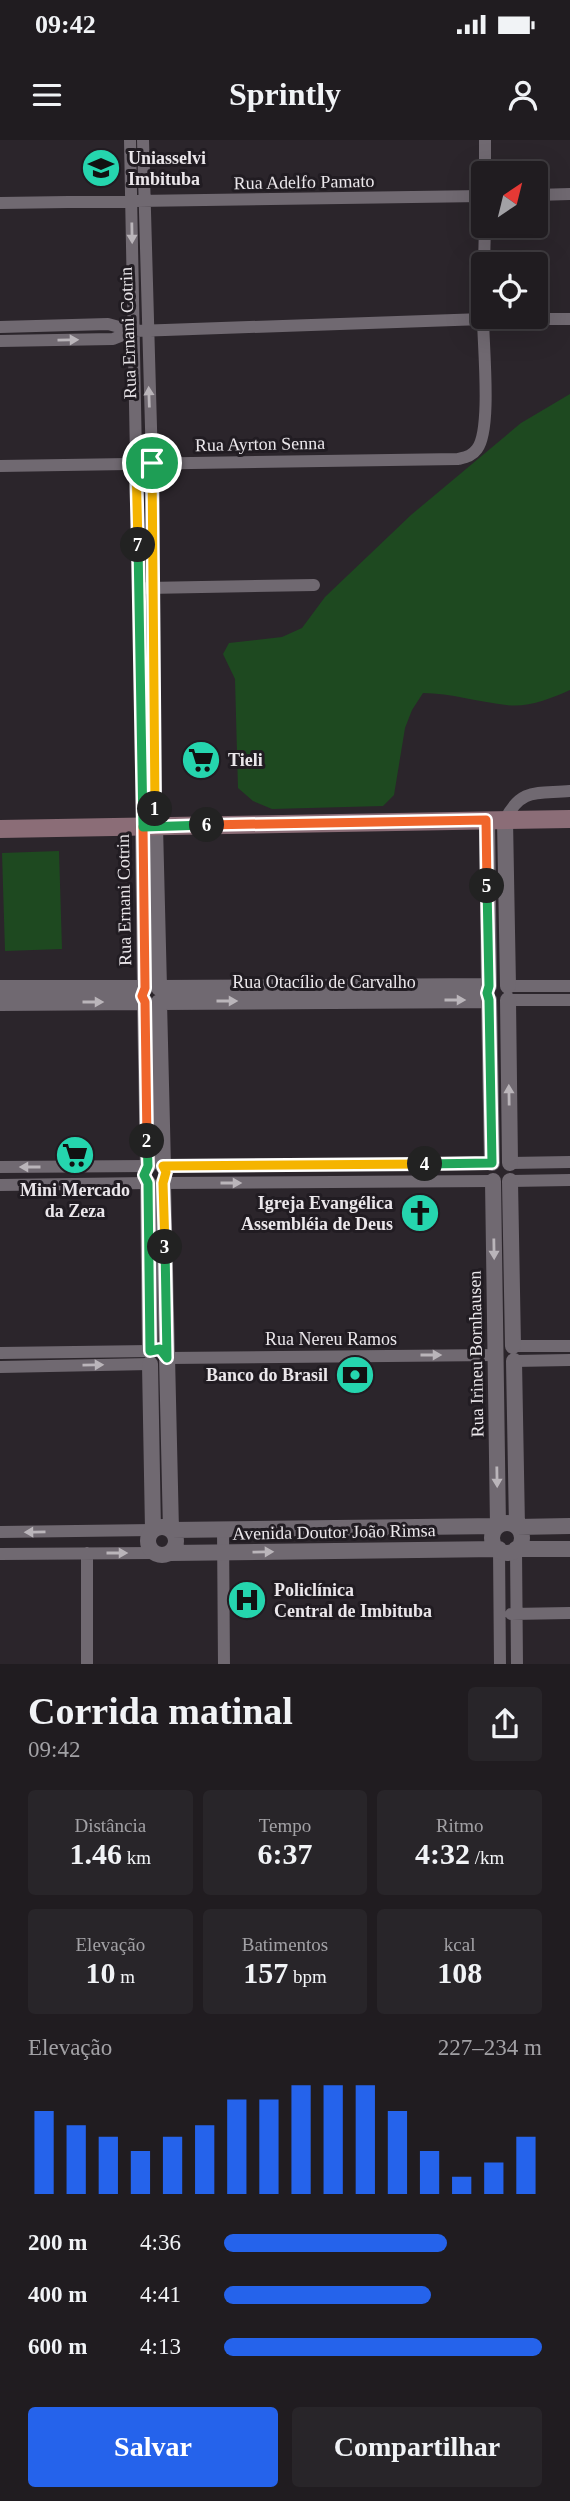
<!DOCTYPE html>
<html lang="pt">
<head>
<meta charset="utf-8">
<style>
  :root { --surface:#201c20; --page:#282529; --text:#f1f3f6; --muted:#a2a1a5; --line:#3d3a3e; --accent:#2563eb }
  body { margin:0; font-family:"Times New Roman",serif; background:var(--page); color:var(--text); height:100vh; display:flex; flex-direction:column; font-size:26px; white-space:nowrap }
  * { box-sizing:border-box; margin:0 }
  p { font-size:23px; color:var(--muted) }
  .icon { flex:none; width:38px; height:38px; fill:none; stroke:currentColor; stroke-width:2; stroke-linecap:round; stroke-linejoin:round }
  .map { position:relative; height:1524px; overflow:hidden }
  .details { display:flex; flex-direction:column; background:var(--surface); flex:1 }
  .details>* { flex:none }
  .needle { width:46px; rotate:35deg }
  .tools { position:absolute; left:471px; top:21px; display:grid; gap:14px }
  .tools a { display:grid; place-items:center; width:77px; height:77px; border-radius:7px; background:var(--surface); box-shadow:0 7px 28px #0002,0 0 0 2px var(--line); font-size:35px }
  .pin { position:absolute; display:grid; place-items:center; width:60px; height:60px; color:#fff; margin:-30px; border:4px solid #fff; border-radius:50%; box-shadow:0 2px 7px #0007 }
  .km { position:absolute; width:35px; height:35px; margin:-18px; border-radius:50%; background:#222; color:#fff; font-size:19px; line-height:35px; text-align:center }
  .round { display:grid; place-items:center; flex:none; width:74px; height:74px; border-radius:7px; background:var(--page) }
  .overview { display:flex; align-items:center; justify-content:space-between; height:119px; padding:0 28px }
  h1 { font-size:38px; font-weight:700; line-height:52px }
  .stats { display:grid; grid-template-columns:repeat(3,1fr); gap:10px; height:119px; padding:7px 28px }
  .stats div { display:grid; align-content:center; border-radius:7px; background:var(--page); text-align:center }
  .stats b { font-size:30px; font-weight:700 }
  .stats small { font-size:19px; font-weight:400 }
  .stats p { font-size:19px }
  .chart { height:196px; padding:14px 28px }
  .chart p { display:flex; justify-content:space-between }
  .chart svg { width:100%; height:126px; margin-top:7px; stroke:var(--accent); stroke-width:6 }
  .primary-button { display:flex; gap:14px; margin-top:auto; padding:14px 28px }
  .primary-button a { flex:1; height:80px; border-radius:7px; background:var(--accent); color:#fff; font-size:28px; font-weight:700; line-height:80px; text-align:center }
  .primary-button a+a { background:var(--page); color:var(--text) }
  ul { padding:0 28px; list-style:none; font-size:23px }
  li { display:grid; grid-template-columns:112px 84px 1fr; align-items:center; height:52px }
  li i { height:18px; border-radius:9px; background:var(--accent) }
  .status { display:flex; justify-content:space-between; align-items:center; height:49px; padding:0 35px; background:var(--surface); direction:ltr }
  .status svg { height:19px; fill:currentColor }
  header { display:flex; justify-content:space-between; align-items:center; height:91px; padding:0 28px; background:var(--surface); font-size:32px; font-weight:700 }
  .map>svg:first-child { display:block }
  .green { fill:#1e4920 }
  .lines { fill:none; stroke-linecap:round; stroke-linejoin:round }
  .minor { stroke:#706971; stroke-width:12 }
  .tertiary { stroke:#706971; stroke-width:16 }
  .secondary { stroke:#8b6d77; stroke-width:18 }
  .oneway { fill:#bab5ba }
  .split-1-casing { stroke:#fff; stroke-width:14 }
  .split-2-casing { stroke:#fff; stroke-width:14 }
  .split-3-casing { stroke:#fff; stroke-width:14 }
  .split-4-casing { stroke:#fff; stroke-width:14 }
  .split-5-casing { stroke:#fff; stroke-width:14 }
  .split-6-casing { stroke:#fff; stroke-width:14 }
  .split-7-casing { stroke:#fff; stroke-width:14 }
  .split-8-casing { stroke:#fff; stroke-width:14 }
  .split-1 { stroke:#f5b400; stroke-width:9 }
  .split-2 { stroke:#f0652b; stroke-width:9 }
  .split-3 { stroke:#22a559; stroke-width:9 }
  .split-4 { stroke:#f5b400; stroke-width:9 }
  .split-5 { stroke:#22a559; stroke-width:9 }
  .split-6 { stroke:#f0652b; stroke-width:9 }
  .split-7 { stroke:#22a559; stroke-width:9 }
  .split-8 { stroke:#f5b400; stroke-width:9 }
  .labels { text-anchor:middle; stroke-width:6; stroke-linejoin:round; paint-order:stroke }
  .poi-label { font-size:18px; font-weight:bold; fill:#ebe7eb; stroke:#211c22; text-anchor:start }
  .street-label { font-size:18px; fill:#ebe7eb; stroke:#211c22 }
</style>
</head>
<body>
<div class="status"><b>09:42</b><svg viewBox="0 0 49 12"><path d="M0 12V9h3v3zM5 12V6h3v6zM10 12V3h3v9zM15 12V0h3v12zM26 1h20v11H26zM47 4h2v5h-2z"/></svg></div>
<header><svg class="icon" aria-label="menu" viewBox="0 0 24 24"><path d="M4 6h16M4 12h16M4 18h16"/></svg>Sprintly<svg class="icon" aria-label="person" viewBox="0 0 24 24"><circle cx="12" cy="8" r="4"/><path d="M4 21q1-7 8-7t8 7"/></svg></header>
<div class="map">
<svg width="570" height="1525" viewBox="0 0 570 1525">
  <rect width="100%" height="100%" fill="#2b252b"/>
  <path class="green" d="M570,254V550C550,559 527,568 506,565C478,562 451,553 423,553L412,570L405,588L394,655L383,666L272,669L253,661L238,648L235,539L223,514L229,503L282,497L302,488L325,457L411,375L521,283Z
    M59,711L62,809L5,811L2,713Z"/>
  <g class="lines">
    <path class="minor" d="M130,0L143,687
      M143,0L152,323L155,686
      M485,0V33
      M536,55L570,54
      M0,63L483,56
      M484,124L485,86
      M0,187L108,184L134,191L165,190L483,179H570
      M0,201L113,199L133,191
      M0,326L458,319C466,317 472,316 477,309C492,290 483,205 483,177
      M147,448L314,445
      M505,680C521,647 538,654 570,651
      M508,846H570
      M508,860H570
      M510,1023L570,1022
      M163,1026L492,1023
      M0,1027L148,1026
      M510,1041L570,1040
      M163,1043L493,1041
      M0,1045L148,1043
      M513,1206H570
      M0,1213L150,1211
      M167,1218L496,1215
      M514,1221L570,1220
      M0,1227L150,1224
      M223,1389L224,1525
      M0,1392L153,1390
      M499,1409L500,1525
      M516,1409L517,1525
      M87,1413V1525
      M0,1414L154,1413
      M511,1474L570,1473"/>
    <path class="tertiary" d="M505,680L508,846
      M155,686L159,848L489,846L487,680
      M0,848H145L143,687
      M508,860L510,1023
      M0,863L145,862L148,1026
      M163,1026L159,862L489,860L492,1023
      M510,1041L513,1206
      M148,1043L150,1211
      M163,1043L171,1390L498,1386L493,1041
      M514,1221L517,1387L570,1386
      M150,1224L153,1390
      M492 1398a15 15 0 1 1 30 0a15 15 0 1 1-30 0Z
      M148 1401a14 14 0 1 1 28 0a14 14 0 1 1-28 0Z
      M516,1409H570
      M170,1413L499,1409"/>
    <path class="secondary" d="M0,689L570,679"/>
  </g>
  <defs><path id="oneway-solid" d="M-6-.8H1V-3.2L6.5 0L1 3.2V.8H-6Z" transform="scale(1.75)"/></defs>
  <g class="oneway">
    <use href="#oneway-solid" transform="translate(132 93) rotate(89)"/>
    <use href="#oneway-solid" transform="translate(68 200) rotate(-1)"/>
    <use href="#oneway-solid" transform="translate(149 257) rotate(-92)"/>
    <use href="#oneway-solid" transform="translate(455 860)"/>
    <use href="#oneway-solid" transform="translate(227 861)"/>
    <use href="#oneway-solid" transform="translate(93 862)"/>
    <use href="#oneway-solid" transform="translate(509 955) rotate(-91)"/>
    <use href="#oneway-solid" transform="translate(30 1027) rotate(180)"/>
    <use href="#oneway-solid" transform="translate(231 1043)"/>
    <use href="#oneway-solid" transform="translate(494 1109) rotate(89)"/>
    <use href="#oneway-solid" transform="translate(431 1215)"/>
    <use href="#oneway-solid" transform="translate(93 1225) rotate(-1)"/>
    <use href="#oneway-solid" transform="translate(497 1337) rotate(89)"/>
    <use href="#oneway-solid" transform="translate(35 1392) rotate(179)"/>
    <use href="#oneway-solid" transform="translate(263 1412) rotate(-1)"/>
    <use href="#oneway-solid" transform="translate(117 1413)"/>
  </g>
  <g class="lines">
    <g class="split-1-casing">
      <path id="split-1" d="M152,323L155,669"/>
    </g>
    <g class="split-2-casing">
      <path id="split-2" d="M147,1001L145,862L142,856L145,848L143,687L155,686V669"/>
    </g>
    <g class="split-3-casing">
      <path id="split-3" d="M147,1001L148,1026L144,1035L148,1043L150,1211L160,1209L167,1218L165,1107"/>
    </g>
    <g class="split-4-casing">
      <path id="split-4" d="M165,1107L163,1043L166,1032L163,1026L425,1024"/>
    </g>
    <g class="split-5-casing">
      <path id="split-5" d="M425,1024L492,1023L489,860L487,853L489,846L487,746"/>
    </g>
    <g class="split-6-casing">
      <path id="split-6" d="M207,685L486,680L487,746"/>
    </g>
    <g class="split-7-casing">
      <path id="split-7" d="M138,405L143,687L207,685"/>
    </g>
    <g class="split-8-casing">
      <path id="split-8" d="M138,405L136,323H152"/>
    </g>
    <use href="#split-1" class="split-1"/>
    <use href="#split-2" class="split-2"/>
    <use href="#split-3" class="split-3"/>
    <use href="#split-4" class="split-4"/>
    <use href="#split-5" class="split-5"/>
    <use href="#split-6" class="split-6"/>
    <use href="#split-7" class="split-7"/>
    <use href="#split-8" class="split-8"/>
  </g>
  <defs>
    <g id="university-disc" transform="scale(2.0125)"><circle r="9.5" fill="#25d5ae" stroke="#211c22"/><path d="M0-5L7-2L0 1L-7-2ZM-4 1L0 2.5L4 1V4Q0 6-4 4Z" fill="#111"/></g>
    <g id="supermarket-disc" transform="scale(2.0125)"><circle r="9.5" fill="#25d5ae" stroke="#211c22"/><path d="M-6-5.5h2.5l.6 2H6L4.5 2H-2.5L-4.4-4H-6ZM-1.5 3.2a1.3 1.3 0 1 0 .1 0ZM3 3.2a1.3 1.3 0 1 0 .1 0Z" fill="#111"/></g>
    <g id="church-disc" transform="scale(2.0125)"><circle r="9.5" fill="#25d5ae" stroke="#211c22"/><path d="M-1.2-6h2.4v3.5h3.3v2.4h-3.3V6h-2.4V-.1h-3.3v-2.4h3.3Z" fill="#111"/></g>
    <g id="bank-disc" transform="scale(2.0125)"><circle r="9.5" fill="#25d5ae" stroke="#211c22"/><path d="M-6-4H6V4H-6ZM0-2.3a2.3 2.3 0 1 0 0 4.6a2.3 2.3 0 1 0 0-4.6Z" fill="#111"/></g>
    <g id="hospital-disc" transform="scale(2.0125)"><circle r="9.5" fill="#25d5ae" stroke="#211c22"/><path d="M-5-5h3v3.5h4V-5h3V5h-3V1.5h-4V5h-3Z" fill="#111"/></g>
  </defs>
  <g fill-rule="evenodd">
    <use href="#university-disc" x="101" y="28"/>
    <use href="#supermarket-disc" x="201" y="620"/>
    <use href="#supermarket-disc" x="75" y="1015"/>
    <use href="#church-disc" x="420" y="1073"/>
    <use href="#bank-disc" x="355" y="1235"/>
    <use href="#hospital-disc" x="247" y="1460"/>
  </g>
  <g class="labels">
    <g class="poi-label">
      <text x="128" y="24">Uniasselvi<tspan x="128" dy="21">Imbituba</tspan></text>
      <text x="228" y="626">Tieli</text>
      <text x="75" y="1056" text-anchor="middle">Mini Mercado<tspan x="75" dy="21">da Zeza</tspan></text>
      <text x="393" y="1069" text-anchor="end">Igreja Evangélica<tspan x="393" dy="21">Assembléia de Deus</tspan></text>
      <text x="328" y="1241" text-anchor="end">Banco do Brasil</text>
      <text x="274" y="1456">Policlínica<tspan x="274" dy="21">Central de Imbituba</tspan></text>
    </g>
    <g class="street-label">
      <text transform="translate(304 42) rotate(-1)" y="6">Rua Adelfo Pamato</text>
      <text transform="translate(128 193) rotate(-92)" y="6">Rua Ernani Cotrin</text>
      <text transform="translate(260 304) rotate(-1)" y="6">Rua Ayrton Senna</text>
      <text transform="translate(124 760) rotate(-91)" y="6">Rua Ernani Cotrin</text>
      <text x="324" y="848">Rua Otacílio de Carvalho</text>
      <text x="331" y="1205">Rua Nereu Ramos</text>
      <text transform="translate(476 1214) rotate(-91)" y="6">Rua Irineu Bornhausen</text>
      <text transform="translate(334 1392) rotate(-1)" y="6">Avenida Doutor João Rimsa</text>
    </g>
  </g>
</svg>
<div class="tools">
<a><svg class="needle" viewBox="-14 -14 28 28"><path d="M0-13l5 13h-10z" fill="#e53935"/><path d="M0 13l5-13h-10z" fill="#a2a1a5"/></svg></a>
<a><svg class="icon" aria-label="locate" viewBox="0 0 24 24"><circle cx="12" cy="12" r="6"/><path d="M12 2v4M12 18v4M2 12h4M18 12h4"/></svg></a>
</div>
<div class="pin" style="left:152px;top:323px;background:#1e9e55"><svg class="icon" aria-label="arrive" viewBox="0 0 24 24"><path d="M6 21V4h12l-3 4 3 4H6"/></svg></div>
<b class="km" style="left:155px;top:669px">1</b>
<b class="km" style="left:147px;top:1001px">2</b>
<b class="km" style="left:165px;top:1107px">3</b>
<b class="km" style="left:425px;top:1024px">4</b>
<b class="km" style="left:487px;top:746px">5</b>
<b class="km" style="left:207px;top:685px">6</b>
<b class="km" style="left:138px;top:405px">7</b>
</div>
<section class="details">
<div class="overview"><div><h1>Corrida matinal</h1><p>09:42</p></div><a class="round"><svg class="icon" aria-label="share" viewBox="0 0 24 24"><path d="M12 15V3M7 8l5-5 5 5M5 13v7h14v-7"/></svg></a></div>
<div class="stats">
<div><p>Distância</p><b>1.46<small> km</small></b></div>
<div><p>Tempo</p><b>6:37</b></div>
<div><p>Ritmo</p><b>4:32<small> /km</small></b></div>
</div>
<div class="stats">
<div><p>Elevação</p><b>10<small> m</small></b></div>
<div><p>Batimentos</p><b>157<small> bpm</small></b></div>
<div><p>kcal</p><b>108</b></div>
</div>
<div class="chart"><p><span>Elevação</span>227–234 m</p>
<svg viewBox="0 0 160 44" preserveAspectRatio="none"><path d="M5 44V15M15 44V20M25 44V24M35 44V29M45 44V24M55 44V20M65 44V11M75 44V11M85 44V6M95 44V6M105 44V6M115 44V15M125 44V29M135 44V38M145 44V33M155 44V24"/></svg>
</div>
<ul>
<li><b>200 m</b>4:36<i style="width:70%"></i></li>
<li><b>400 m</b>4:41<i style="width:65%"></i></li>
<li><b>600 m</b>4:13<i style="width:100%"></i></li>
</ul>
<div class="primary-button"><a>Salvar</a><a>Compartilhar</a></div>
</section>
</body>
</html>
